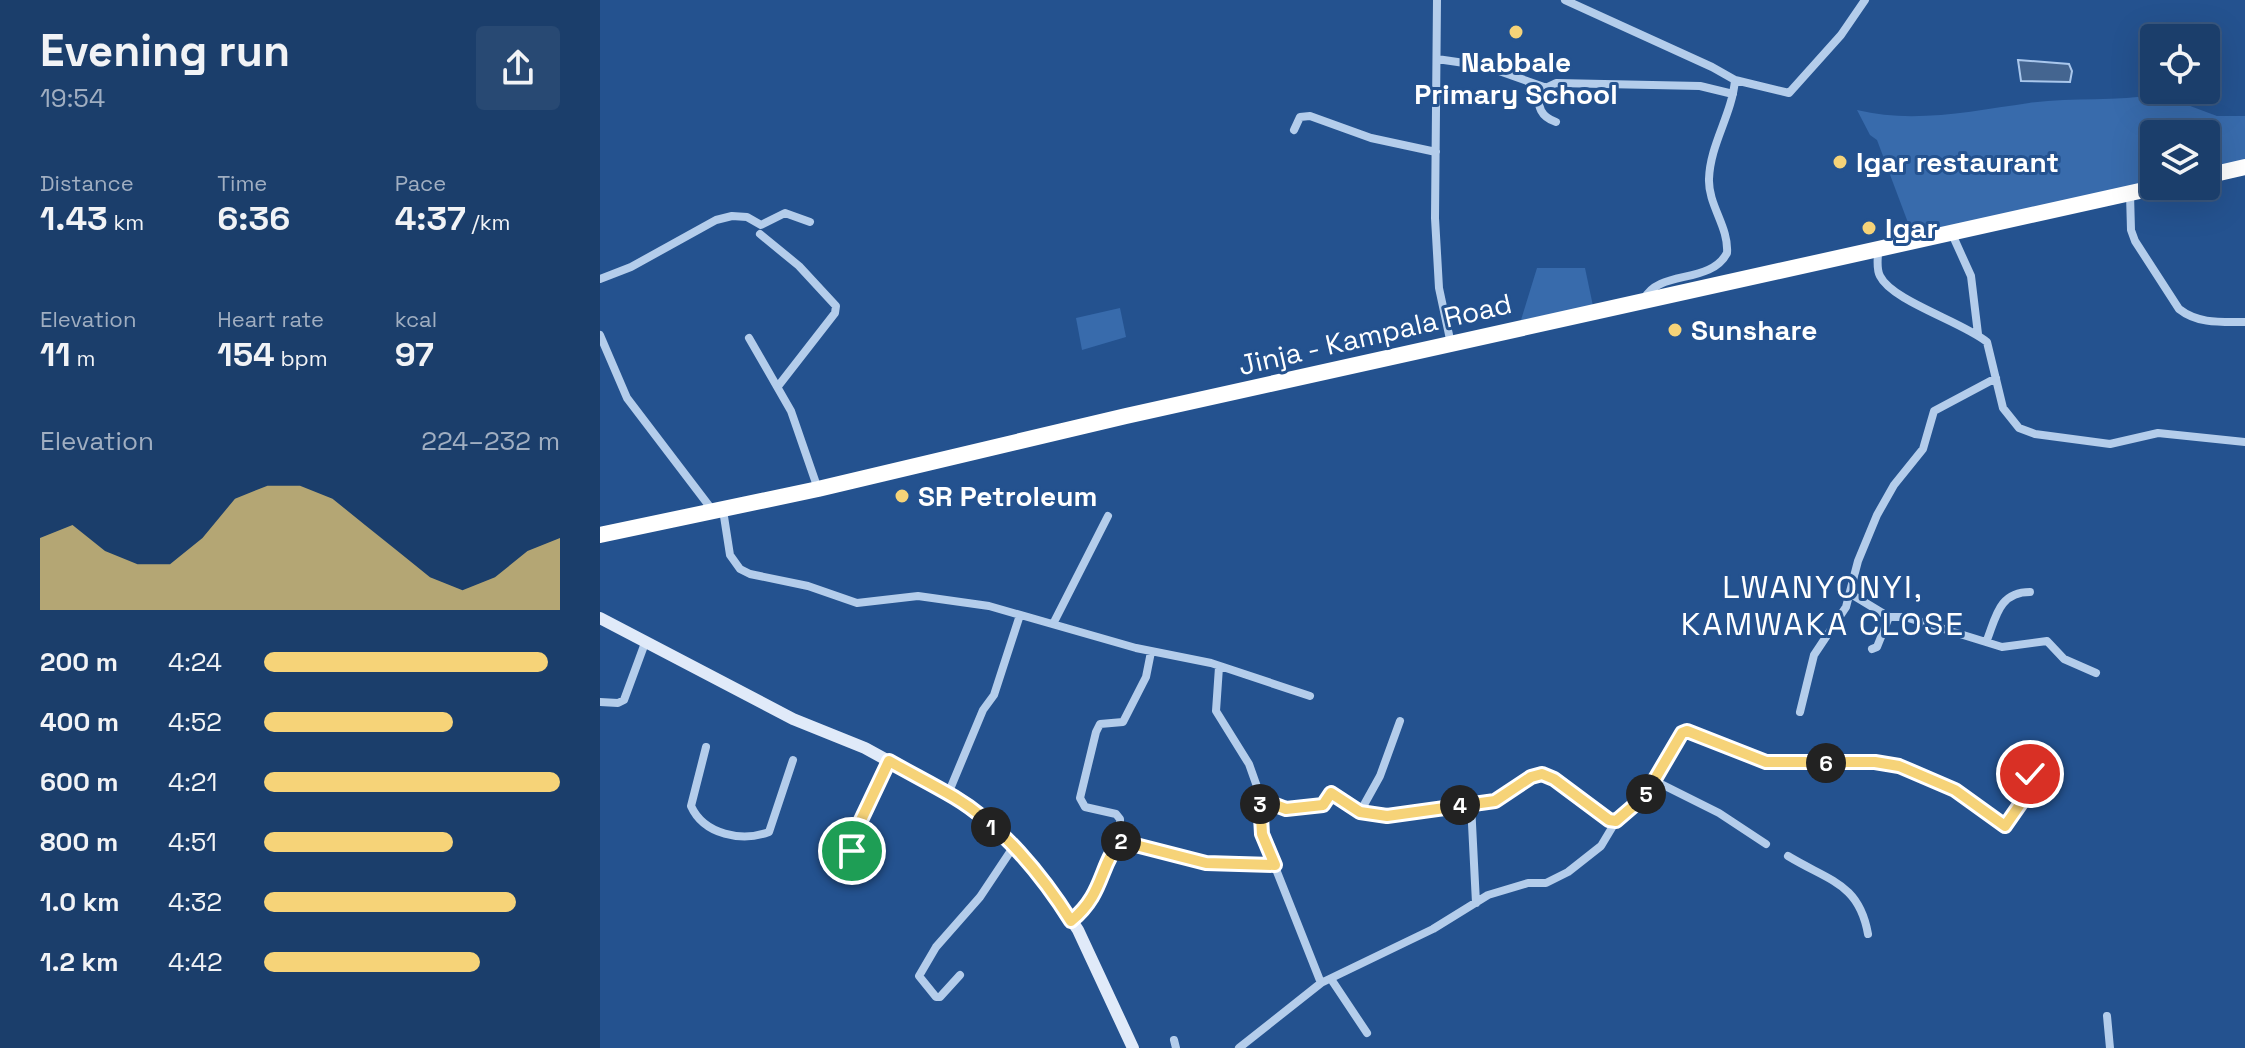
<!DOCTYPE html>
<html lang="en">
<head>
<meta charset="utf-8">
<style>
  :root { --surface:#1b3e6b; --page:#284973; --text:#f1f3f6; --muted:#a0aec1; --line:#39577e; --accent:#f6d378 }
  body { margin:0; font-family:"Space Grotesk",sans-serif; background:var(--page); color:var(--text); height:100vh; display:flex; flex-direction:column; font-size:30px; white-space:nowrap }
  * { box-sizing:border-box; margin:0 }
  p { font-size:26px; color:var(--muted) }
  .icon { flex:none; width:44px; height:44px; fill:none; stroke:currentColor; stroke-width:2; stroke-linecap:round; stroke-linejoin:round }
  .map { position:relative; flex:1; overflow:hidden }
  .drawer { display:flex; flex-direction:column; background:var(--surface); width:600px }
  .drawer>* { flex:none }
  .buttons { position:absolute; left:1540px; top:24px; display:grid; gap:16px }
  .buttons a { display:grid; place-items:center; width:80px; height:80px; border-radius:8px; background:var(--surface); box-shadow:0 8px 32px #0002,0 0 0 2px var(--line); font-size:40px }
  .pin { position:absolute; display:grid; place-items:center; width:68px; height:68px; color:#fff; margin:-34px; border:4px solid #fff; border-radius:50%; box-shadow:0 2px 8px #0007 }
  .km { position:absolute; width:40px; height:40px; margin:-20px; border-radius:50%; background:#222; color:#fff; font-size:22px; line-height:40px; text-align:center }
  .round { display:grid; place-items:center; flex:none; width:84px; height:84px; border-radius:8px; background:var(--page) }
  .summary { display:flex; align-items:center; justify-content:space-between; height:136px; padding:0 40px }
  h1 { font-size:44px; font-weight:700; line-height:60px }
  .figures { display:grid; grid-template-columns:repeat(3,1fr); gap:12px; height:136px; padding:8px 40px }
  .figures div { display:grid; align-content:center }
  .figures b { font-size:34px; font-weight:700 }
  .figures small { font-size:22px; font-weight:400 }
  .figures p { font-size:22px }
  .chart { height:224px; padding:16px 40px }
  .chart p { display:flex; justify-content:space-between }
  .chart svg { width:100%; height:144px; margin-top:8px; fill:var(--accent); opacity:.7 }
  ul { padding:0 40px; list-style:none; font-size:26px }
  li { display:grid; grid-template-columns:128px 96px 1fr; align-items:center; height:60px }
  li i { height:20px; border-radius:10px; background:var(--accent) }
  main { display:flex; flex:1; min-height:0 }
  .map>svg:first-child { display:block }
  .green { fill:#386bac }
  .water { fill:#446590; stroke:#a9c7ec; stroke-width:2 }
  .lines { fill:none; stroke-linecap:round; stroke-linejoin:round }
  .street { stroke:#b4cdeb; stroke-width:8 }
  .secondary { stroke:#e0eaf9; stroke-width:12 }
  .highway { stroke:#fff; stroke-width:16 }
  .route-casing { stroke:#fff; stroke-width:16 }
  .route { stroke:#f6d378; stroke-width:10 }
  .poi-dot { fill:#f6d378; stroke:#24528f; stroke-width:3 }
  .labels { text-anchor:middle; stroke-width:6; stroke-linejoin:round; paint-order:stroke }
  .poi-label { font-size:28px; font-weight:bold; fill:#fff; stroke:#24528f; text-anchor:start }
  .street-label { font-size:28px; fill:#fff; stroke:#24528f }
  .quarter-label { font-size:32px; letter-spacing:2px; fill:#fff; stroke:#24528f }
</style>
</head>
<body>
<main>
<section class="drawer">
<div class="summary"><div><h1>Evening run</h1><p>19:54</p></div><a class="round"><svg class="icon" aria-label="share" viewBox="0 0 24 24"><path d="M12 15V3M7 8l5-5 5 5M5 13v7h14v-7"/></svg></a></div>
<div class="figures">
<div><p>Distance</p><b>1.43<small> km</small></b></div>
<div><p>Time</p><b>6:36</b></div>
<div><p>Pace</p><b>4:37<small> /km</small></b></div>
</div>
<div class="figures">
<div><p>Elevation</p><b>11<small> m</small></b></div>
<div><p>Heart rate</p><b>154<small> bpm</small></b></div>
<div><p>kcal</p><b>97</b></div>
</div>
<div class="chart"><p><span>Elevation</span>224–232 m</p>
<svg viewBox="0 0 160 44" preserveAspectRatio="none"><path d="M0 44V22L10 18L20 26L30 30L40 30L50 22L60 10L70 6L80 6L90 10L100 18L110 26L120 34L130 38L140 34L150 26L160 22V44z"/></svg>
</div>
<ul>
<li><b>200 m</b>4:24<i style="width:96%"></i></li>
<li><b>400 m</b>4:52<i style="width:64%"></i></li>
<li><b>600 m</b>4:21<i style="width:100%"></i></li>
<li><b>800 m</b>4:51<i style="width:64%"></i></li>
<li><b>1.0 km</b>4:32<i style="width:85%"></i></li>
<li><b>1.2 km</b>4:42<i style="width:73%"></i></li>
</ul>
</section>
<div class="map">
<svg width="1645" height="1048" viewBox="0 0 1645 1048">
  <rect width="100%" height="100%" fill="#24528f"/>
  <path class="green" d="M1558,94L1617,116H1645V160L1606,170V134H1554V182L1313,236L1277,140L1270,135L1257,110C1313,124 1372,111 1429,103C1472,97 1515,102 1558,94Z
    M937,268H985L993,306L921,320Z
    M520,308L526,337L482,350L476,318Z"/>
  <path class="water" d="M1418,60L1469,64L1472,71L1470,82L1421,81Z"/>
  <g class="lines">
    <path class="street" d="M837,0L835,218L839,288L851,344
      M965,0L1112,67L1135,80C1132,115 1110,144 1109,179C1108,205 1129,227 1127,253C1110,285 1059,269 1044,299
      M837,59L885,66L944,87
      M1135,80L1189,93L1241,35L1265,0
      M956,122C941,117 937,107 939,91L956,83L1100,86L1133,94
      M694,130L700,117L710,116L771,138L836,152
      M1530,194L1531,230L1535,241L1579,309C1598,324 1621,322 1645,322
      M160,234L199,266L236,306L235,313L179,385
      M1352,234L1371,276L1378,334
      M1278,251C1278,259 1276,269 1280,276C1292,301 1363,322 1387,342L1403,408L1419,428L1435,434L1510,444L1558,433L1645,442
      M0,279L31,267L116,220L132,216L147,217L161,225L185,213L210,222
      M0,335L27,398L113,511
      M149,338L191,411L218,489
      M123,510L130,555L140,569L150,574L208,586L257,603L318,596L389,606L536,648L611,663L710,696
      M1251,594L1289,617L1277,647L1272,649
      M1289,617H1305L1402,647L1447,641L1464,659L1496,673
      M453,624L508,516
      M1387,640C1396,617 1399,592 1430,592
      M619,667L616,711L649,764L660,795L662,834L721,983
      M0,702L18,703L24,700L45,643
      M1200,712L1214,655L1246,607L1258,561L1277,515L1294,485L1323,449L1334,411L1396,378
      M106,747L91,806C104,835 142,842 169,832L193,760
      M1055,781L1082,733L1091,732L1166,762H1275L1299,766L1355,790L1405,826L1421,803L1431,768L1415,760L1419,748
      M348,794L383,710L394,695L420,615
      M660,799L686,809L720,806L731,793L760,812L787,816L895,801L931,777L942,774L954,779L1009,820L1016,821
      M871,804L876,903
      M760,812L780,776L800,721
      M520,841V819L516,814L485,807L480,798L496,732L500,724L523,722L546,677L551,652
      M252,851L253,837L289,761
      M1188,856C1229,881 1259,883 1268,934
      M471,921C503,896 499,867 520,841L606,863L675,865
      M360,975L340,997H336L319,976L336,947L380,897L414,846
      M731,979L767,1033
      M1507,1016L1510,1048
      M574,1040L576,1048
      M639,1048L721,983L833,929L888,895L928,883H946L968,872L1001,846L1016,821L1030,811L1055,781L1119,813L1166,844"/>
    <path class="secondary" d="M0,618L193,719L265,748L356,798L414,846L454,894L478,930L533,1048"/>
    <path class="highway" d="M1606,176L1645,167
      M0,535L218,489L526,416L1562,186"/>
  </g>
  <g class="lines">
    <g class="route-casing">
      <path id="route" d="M252,851L253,837L289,761C310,773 332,784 354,797C401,825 442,875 471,921C504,894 499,867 520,841L606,863L675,865L662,834L660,799L686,809L723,805L731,793L760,812L787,816L895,801L931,777L942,774L954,779L1009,820L1016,821L1045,796L1082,733L1087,731L1166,762H1275L1299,766L1355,790L1405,826L1421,803L1430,774"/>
    </g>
    <use href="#route" class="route"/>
  </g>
  <g class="poi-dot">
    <circle cx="916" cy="32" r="8"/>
    <circle cx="1240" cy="162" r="8"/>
    <circle cx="1269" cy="228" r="8"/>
    <circle cx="1075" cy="330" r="8"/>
    <circle cx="302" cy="496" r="8"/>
  </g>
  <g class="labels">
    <g class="poi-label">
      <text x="916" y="72" text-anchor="middle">Nabbale<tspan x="916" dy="32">Primary School</tspan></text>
      <text x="1256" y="172">Igar restaurant</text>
      <text x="1285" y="238">Igar</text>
      <text x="1091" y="340">Sunshare</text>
      <text x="318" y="506">SR Petroleum</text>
    </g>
    <g class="street-label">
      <text transform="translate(775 334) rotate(-13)" y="10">Jinja - Kampala Road</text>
    </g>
    <g class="quarter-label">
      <text x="1223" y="598">LWANYONYI,<tspan x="1223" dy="37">KAMWAKA CLOSE</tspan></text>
    </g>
  </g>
</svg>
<div class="buttons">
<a><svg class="icon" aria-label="locate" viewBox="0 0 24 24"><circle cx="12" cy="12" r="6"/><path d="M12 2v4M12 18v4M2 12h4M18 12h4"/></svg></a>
<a><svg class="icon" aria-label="layers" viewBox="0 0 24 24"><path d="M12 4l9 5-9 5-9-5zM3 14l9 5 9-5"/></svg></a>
</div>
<div class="pin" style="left:252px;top:851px;background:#1e9e55"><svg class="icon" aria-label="arrive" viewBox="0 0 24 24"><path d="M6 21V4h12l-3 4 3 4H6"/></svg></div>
<div class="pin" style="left:1430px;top:774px;background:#d93025"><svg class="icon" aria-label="check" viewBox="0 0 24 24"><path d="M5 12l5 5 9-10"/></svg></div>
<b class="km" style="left:391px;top:827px">1</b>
<b class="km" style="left:521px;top:841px">2</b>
<b class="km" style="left:660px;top:804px">3</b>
<b class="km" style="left:860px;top:805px">4</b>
<b class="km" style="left:1046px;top:794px">5</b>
<b class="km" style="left:1226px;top:763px">6</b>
</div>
</main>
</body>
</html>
